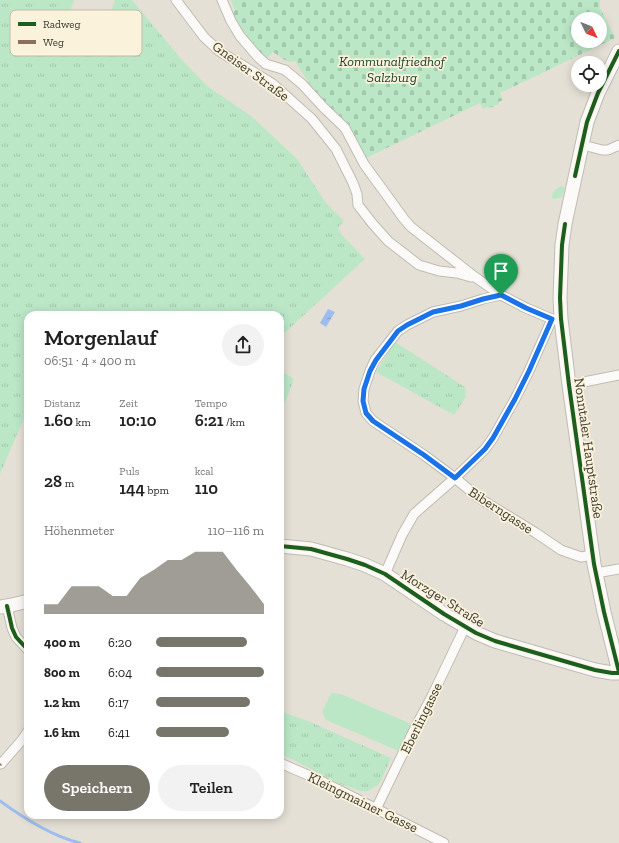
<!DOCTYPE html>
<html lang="de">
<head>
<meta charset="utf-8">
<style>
  :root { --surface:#fff; --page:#f2f2f2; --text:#222; --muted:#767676; --accent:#78756b }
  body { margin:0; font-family:"Zilla Slab",serif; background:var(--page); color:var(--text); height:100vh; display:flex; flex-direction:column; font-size:15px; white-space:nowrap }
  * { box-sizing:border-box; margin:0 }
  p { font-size:13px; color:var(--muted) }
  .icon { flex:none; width:22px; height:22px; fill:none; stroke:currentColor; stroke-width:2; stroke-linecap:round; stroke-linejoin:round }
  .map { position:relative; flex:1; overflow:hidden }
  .drawer { position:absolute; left:24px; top:311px; width:260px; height:508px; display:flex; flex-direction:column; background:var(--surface); border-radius:12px; box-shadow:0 2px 10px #0003 }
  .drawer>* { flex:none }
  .needle { width:26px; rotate:133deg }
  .controls { position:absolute; left:571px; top:12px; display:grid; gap:8px }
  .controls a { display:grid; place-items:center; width:36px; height:36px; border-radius:50%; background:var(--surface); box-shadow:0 2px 10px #0003; font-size:20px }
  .pin { position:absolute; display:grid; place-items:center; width:34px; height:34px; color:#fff; margin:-41px -17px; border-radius:50% 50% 50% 0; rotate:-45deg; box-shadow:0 0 4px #0007 }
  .pin .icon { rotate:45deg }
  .round { display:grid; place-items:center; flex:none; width:42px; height:42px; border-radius:21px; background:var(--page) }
  .head { display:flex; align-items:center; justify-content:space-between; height:68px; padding:0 20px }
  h1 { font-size:22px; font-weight:600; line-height:30px }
  .metrics { display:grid; grid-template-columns:repeat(3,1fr); gap:6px; height:68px; padding:4px 20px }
  .metrics div { display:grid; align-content:center }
  .metrics b { font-size:17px; font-weight:600 }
  .metrics small { font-size:11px; font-weight:400 }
  .metrics p { font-size:11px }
  .chart { height:112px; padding:8px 20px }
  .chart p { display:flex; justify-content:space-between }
  .chart svg { width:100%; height:72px; margin-top:4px; fill:var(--accent); opacity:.7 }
  .action { display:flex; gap:8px; margin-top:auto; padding:8px 20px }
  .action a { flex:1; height:46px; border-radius:24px; background:var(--accent); color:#fff; font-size:16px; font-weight:600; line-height:46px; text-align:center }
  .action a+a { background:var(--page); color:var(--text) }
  ul { padding:0 20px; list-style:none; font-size:13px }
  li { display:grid; grid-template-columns:64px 48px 1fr; align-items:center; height:30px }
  li i { height:10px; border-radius:5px; background:var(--accent) }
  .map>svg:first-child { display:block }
  .grass { fill:url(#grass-tufts) }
  .cemetery { fill:url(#cemetery-stones); fill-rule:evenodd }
  .park { fill:#bbe7c7 }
  .water { fill:url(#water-ripples) }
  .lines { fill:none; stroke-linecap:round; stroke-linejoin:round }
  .stream { stroke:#9ebdef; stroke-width:3 }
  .street-casing { stroke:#c0bcb3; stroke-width:11 }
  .secondary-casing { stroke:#c0bcb3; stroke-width:15 }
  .street { stroke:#fbfaf9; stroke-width:9 }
  .secondary { stroke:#fbfaf9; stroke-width:13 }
  .quiet { stroke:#8d6e63; stroke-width:3; stroke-dasharray:6 3; stroke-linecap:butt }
  .cycleway-casing { stroke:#faf2db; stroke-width:6 }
  .cycleway { stroke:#1b5e20; stroke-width:4 }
  .route-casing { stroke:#fff; stroke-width:8 }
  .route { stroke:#1a73e8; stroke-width:5 }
  .labels { text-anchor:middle; stroke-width:3.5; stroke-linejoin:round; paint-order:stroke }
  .park-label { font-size:14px; font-style:italic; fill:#1a442e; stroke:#faf2db }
  .street-label { font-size:14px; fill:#3e3b32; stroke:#faf2db }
  .key { fill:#faf2db; stroke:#c2bba8; stroke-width:1 }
  .key-label { font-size:11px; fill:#3e3b32 }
</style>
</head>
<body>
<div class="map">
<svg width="619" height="843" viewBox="0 0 619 843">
  <defs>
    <pattern id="grass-tufts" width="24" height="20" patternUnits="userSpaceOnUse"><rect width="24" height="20" fill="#bbe7c7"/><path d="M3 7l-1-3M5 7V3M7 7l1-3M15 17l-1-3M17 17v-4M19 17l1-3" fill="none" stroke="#a2c7ab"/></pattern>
    <pattern id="cemetery-stones" width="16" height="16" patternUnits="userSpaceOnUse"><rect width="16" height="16" fill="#bbe7c7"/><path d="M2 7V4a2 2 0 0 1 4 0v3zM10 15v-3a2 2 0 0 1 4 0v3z" fill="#a2c7ab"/></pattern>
    <pattern id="water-ripples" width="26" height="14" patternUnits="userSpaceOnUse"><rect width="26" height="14" fill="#9ebdef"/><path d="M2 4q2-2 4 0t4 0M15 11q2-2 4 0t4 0" fill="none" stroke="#829bc2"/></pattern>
  </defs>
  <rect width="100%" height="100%" fill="#e5e0d5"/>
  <path class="grass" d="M0,0H74L71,9L85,17L94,34L96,51L115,0H132L182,60L207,86L251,116L297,159L326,203L344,221L338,228L341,234L365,259L280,337V315H28V417L25,416L0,474Z
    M562,186L565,188L562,197L560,198L553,199L552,197C552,191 557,188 562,186Z
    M395,342L465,387L466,397L454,415L376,372Z
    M280,370L294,379L282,410L280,428Z
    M280,711L308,721L391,758L383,776L379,784L368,791H361L340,784L280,753Z"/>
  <path class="cemetery" d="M231,0H600V8L615,38L500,93L503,100L498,102L499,104L489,108L488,107L483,109L480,103L364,159L349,126L340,117L327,107L314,91L295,61L288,62L273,52L266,59L252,44L246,35L244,36L232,13L235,11ZM578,19H600V41H578Z"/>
  <path class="park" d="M331,693L341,694L409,723L412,730L401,752L326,720L322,712Z"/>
  <path class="water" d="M328,309L335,312L326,327L320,323Z"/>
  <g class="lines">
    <path class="stream" d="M0,801C22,817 54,837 80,843"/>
    <g class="street-casing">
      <path id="street" d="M176,0L204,37L219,51L273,84L312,119L336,149L353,183L357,194L358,205L372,223L388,241L419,265L439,271L457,273L471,277
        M222,0L231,21L240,36L258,57L266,64L285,70L302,84L323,107L345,128L364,164L404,219L411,227L475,277L501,295L526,308L552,319H561
        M583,145L602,150H608L619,145
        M501,295L483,299L461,306L433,312L407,325L398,331L375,360L370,371L364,389L363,401L366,413L373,421L424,455L455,478L479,498L536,533L561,550L581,557L593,555
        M569,385L619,375
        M596,573L619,569
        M385,574L402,535L414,514L455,478L485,449L493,438L515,399L529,371L552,319
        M7,606L12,628L16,637L28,650
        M280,763L317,779L444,843
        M1,764L22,740L28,731
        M376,809L417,724L432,696L465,627"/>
    </g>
    <g class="secondary-casing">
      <path id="secondary" d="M619,51L598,93L587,122L565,224L562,245L560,298L561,319L569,385L594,564L604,612L619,672
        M280,546L311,549L347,559L365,565L385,574L444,614L476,633L495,641L512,646L595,670L612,673H619
        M0,607L12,605L28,601"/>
    </g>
    <use href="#street" class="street"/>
    <use href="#secondary" class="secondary"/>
    <path class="quiet" d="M0,765L1,764"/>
    <g class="cycleway-casing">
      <path id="cycleway" d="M575,176L587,122L598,93L619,51
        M565,224L562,245L560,298L561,319L569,385L594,564L604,612L619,672
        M280,546L311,549L347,559L365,565L385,574L444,614L476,633L495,641L512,646L595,670L612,673H619
        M7,606L12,628L16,637L28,650"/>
    </g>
    <use href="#cycleway" class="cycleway"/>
  </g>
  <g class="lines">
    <g class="route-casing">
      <path id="route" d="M501,295L526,308L552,319L529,371L515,399L493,438L485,449L455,478L424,455L373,421L366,413L363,401L364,389L370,371L376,360L398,331L407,325L433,312L461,306L483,299Z"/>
    </g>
    <use href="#route" class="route"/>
  </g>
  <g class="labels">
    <g class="park-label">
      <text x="392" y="66">Kommunalfriedhof<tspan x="392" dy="16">Salzburg</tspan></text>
    </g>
    <g class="street-label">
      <text transform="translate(251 71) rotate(36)" y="5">Gneiser Straße</text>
      <text transform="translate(589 448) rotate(82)" y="5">Nonntaler Hauptstraße</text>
      <text transform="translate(501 510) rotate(33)" y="5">Biberngasse</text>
      <text transform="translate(443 598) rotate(32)" y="5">Morzger Straße</text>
      <text transform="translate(421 718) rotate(-64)" y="5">Eberlingasse</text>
      <text transform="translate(363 802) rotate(26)" y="5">Kleingmainer Gasse</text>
    </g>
  </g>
  <rect x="10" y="10" width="132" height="46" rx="6" class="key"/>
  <rect x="18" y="22" width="18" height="4" fill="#1b5e20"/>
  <rect x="18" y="40" width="18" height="4" fill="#8d6e63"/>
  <g class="key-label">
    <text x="43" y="28">Radweg</text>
    <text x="43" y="46">Weg</text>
  </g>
</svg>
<div class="controls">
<a><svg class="needle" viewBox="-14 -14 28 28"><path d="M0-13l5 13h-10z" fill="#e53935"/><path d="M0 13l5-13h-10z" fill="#767676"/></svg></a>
<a><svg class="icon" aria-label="locate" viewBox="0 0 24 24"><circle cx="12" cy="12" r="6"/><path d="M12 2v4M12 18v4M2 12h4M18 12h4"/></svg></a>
</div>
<div class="pin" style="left:501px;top:295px;background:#1e9e55"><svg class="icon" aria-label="arrive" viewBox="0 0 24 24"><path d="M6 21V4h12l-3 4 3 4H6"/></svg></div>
<section class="drawer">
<div class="head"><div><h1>Morgenlauf</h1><p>06:51 · 4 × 400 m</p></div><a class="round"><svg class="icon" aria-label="share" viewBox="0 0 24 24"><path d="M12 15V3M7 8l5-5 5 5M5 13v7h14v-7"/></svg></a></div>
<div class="metrics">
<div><p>Distanz</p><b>1.60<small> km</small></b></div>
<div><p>Zeit</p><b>10:10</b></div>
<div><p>Tempo</p><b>6:21<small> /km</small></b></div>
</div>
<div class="metrics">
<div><b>28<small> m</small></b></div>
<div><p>Puls</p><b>144<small> bpm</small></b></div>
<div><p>kcal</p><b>110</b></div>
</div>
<div class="chart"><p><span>Höhenmeter</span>110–116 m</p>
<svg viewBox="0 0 160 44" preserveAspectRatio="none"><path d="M0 44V38L10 38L20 27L30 27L40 27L50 33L60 33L70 22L80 17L90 11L100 11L110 6L120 6L130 6L140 17L150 27L160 38V44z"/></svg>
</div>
<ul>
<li><b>400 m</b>6:20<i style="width:84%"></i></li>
<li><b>800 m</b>6:04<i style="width:100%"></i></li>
<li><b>1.2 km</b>6:17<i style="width:87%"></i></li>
<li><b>1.6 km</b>6:41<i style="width:68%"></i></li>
</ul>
<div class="action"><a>Speichern</a><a>Teilen</a></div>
</section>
</div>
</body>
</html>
